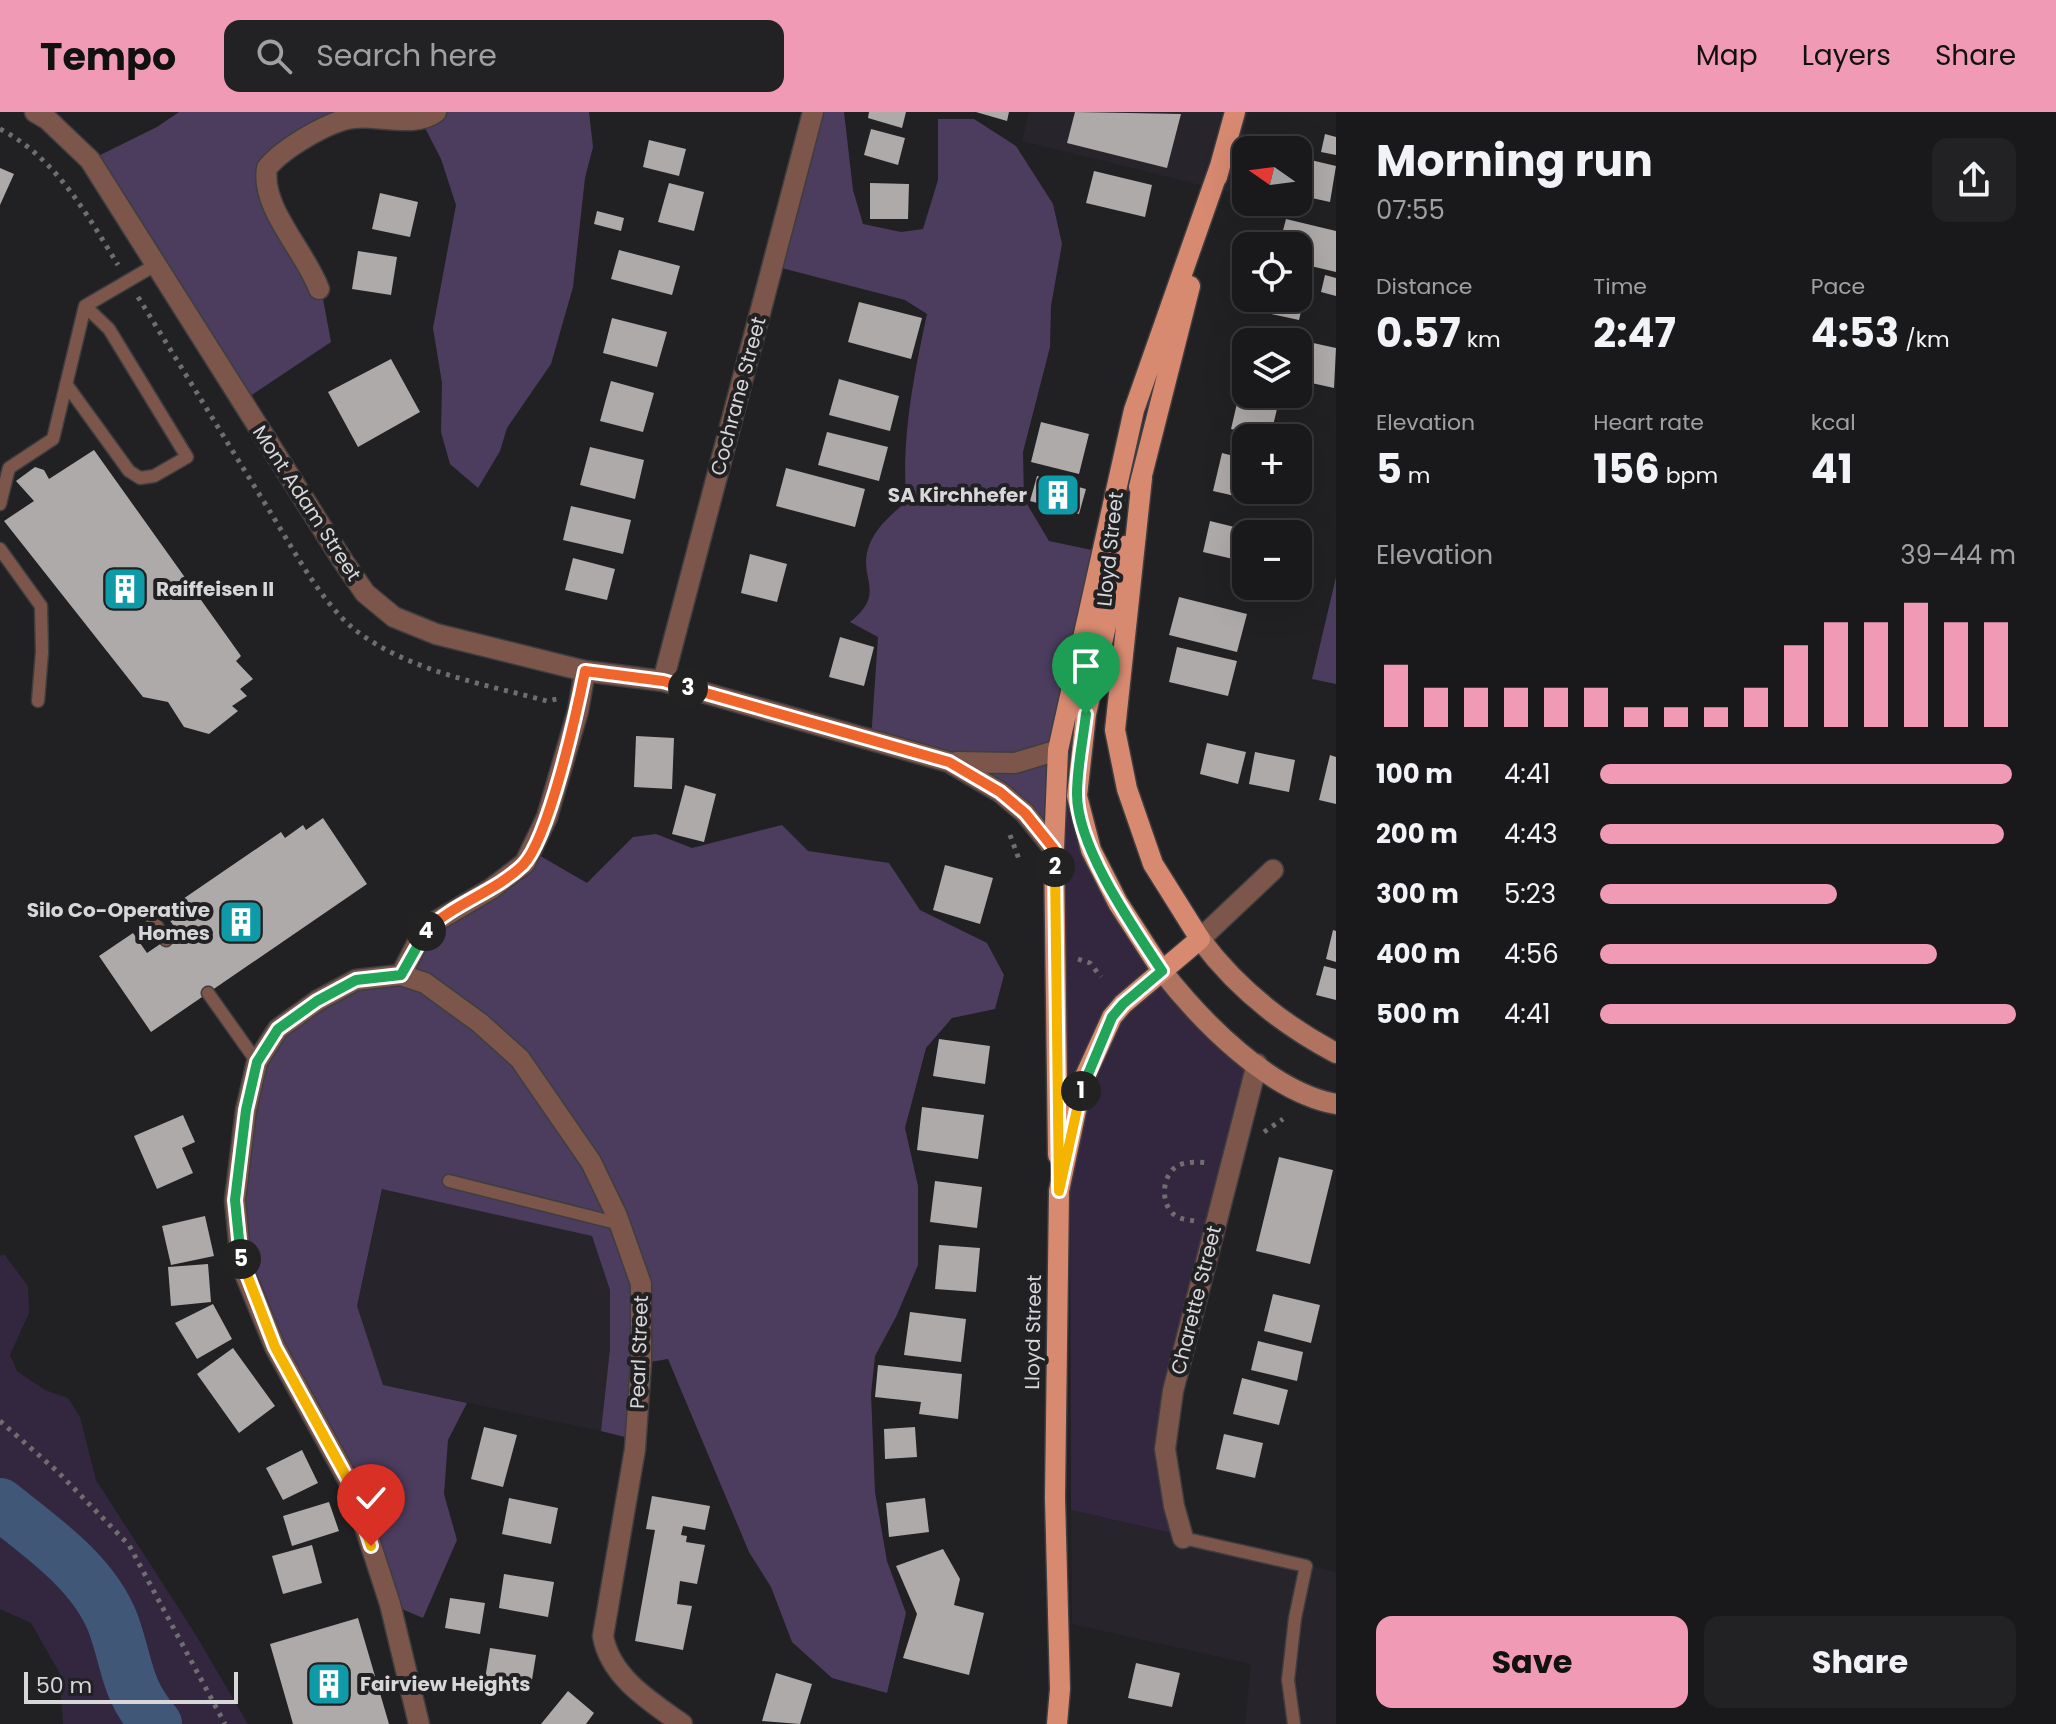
<!DOCTYPE html>
<html lang="en">
<head>
<meta charset="utf-8">
<style>
  :root { --surface:#19181a; --page:#222123; --text:#f1f3f6; --muted:#9fa0a2; --line:#373739; --accent:#f09ab5 }
  body { margin:0; font-family:Poppins,sans-serif; background:var(--page); color:var(--text); height:100vh; display:flex; flex-direction:column; font-size:30px; white-space:nowrap }
  * { box-sizing:border-box; margin:0 }
  p { font-size:26px; color:var(--muted) }
  .icon { flex:none; width:44px; height:44px; fill:none; stroke:currentColor; stroke-width:2; stroke-linecap:round; stroke-linejoin:round }
  .map { position:relative; flex:1; overflow:hidden }
  .panel { display:flex; flex-direction:column; background:var(--surface); width:720px }
  .panel>* { flex:none }
  .needle { width:52px; rotate:284deg }
  .fabs { position:absolute; left:1232px; top:24px; display:grid; gap:16px }
  .fabs a { display:grid; place-items:center; width:80px; height:80px; border-radius:16px; background:var(--surface); box-shadow:0 8px 32px #0002,0 0 0 2px var(--line); font-size:40px }
  .scale { position:absolute; left:24px; bottom:20px; width:214px; box-sizing:border-box; padding-left:8px; border:4px solid #d7d6d8; border-top:0; font-size:22px; line-height:28px; white-space:nowrap; color:#d7d6d8; -webkit-text-stroke:6px #212022; paint-order:stroke }
  .pin { position:absolute; display:grid; place-items:center; width:68px; height:68px; color:#fff; margin:-82px -34px; border-radius:50% 50% 50% 0; rotate:-45deg; box-shadow:0 0 8px #0007 }
  .pin .icon { rotate:45deg }
  .km { position:absolute; width:40px; height:40px; margin:-20px; border-radius:50%; background:#222; color:#fff; font-size:22px; line-height:40px; text-align:center }
  .round { display:grid; place-items:center; flex:none; width:84px; height:84px; border-radius:16px; background:var(--page) }
  .headline { display:flex; align-items:center; justify-content:space-between; height:136px; padding:0 40px }
  h1 { font-size:44px; font-weight:700; line-height:60px }
  .figures { display:grid; grid-template-columns:repeat(3,1fr); gap:12px; height:136px; padding:8px 40px }
  .figures div { display:grid; align-content:center }
  .figures b { font-size:40px; font-weight:700 }
  .figures small { font-size:22px; font-weight:400 }
  .figures p { font-size:22px }
  .chart { height:224px; padding:16px 40px }
  .chart p { display:flex; justify-content:space-between }
  .chart svg { width:100%; height:144px; margin-top:8px; stroke:var(--accent); stroke-width:6 }
  .primary-button { display:flex; gap:16px; margin-top:auto; padding:16px 40px }
  .primary-button a { flex:1; height:92px; border-radius:16px; background:var(--accent); color:#111; font-size:32px; font-weight:700; line-height:92px; text-align:center }
  .primary-button a+a { background:var(--page); color:var(--text) }
  ul { padding:0 40px; list-style:none; font-size:26px }
  li { display:grid; grid-template-columns:128px 96px 1fr; align-items:center; height:60px }
  li i { height:20px; border-radius:10px; background:var(--accent) }
  header { display:flex; align-items:center; gap:48px; box-sizing:border-box; height:112px; padding:0 40px; background:var(--accent); color:#111 }
  header strong { font-size:38px }
  nav { display:flex; gap:44px; margin-inline-start:auto; font-size:28px }
  .search { width:560px; height:72px; background:var(--page); display:flex; align-items:center; gap:20px; box-sizing:border-box; padding:0 28px; border-radius:16px; color:var(--muted); font-size:30px }
  main { display:flex; flex:1; min-height:0 }
  .map>svg:first-child { display:block }
  .built { fill:#28242c }
  .green { fill:#32273e }
  .forest { fill:#4c3d5f }
  .lines { fill:none; stroke-linecap:round; stroke-linejoin:round }
  .river { stroke:#415778; stroke-width:52 }
  .building { fill:#aeaaa9 }
  .service-casing { stroke:#3e3d3f; stroke-width:15 }
  .minor-casing { stroke:#3e3d3f; stroke-width:23 }
  .secondary-casing { stroke:#3e3d3f; stroke-width:23 }
  .primary-casing { stroke:#3e3d3f; stroke-width:23 }
  .path { stroke:#6e6d6f; stroke-width:5; stroke-dasharray:4 6; stroke-linecap:butt }
  .service { stroke:#7c564a; stroke-width:12 }
  .minor { stroke:#7c564a; stroke-width:20 }
  .secondary { stroke:#b07360; stroke-width:20 }
  .primary { stroke:#d88a71; stroke-width:20 }
  .split-1-casing { stroke:#fff; stroke-width:16 }
  .split-2-casing { stroke:#fff; stroke-width:16 }
  .split-3-casing { stroke:#fff; stroke-width:16 }
  .split-4-casing { stroke:#fff; stroke-width:16 }
  .split-5-casing { stroke:#fff; stroke-width:16 }
  .split-6-casing { stroke:#fff; stroke-width:16 }
  .split-1 { stroke:#22a559; stroke-width:10 }
  .split-2 { stroke:#f5b400; stroke-width:10 }
  .split-3 { stroke:#f0652b; stroke-width:10 }
  .split-4 { stroke:#f0652b; stroke-width:10 }
  .split-5 { stroke:#22a559; stroke-width:10 }
  .split-6 { stroke:#f5b400; stroke-width:10 }
  .labels { text-anchor:middle; stroke-width:8; stroke-linejoin:round; paint-order:stroke }
  .street-label { font-size:20px; fill:#d7d6d8; stroke:#212022 }
  .poi-label { font-size:20px; font-weight:bold; fill:#d7d6d8; stroke:#212022; text-anchor:end }
</style>
</head>
<body>
<header>
<strong>Tempo</strong>
<div class="search"><svg class="icon" aria-label="search" viewBox="0 0 24 24"><circle cx="10" cy="10" r="6"/><path d="M15 15l6 6"/></svg>Search here</div>
<nav><a>Map</a><a>Layers</a><a>Share</a></nav>
</header>
<main>
<div class="map">
<svg width="1336" height="1612" viewBox="0 0 1336 1612">
  <rect width="100%" height="100%" fill="#212022"/>
  <path class="built" d="M1029,0H1249L1229,80L1022,29Z
    M383,1076L592,1124L610,1178V1237L601,1319L383,1273L357,1194Z
    M1071,1398L1336,1460V1612H1245L1251,1552L1072,1512Z"/>
  <path class="green" d="M1135,447L1113,552L1087,612L1086,684L1116,793L1258,955L1167,1337L1184,1424L1071,1398L1070,1037L1060,666L1086,535Z
    M4,1142L28,1174L29,1201L10,1243L17,1259L45,1278L68,1286L80,1305L96,1368L194,1520L248,1612H63L59,1560L31,1511L0,1497V1144Z"/>
  <path class="forest" d="M179,0H589L593,35L585,66L573,175L551,252L507,316L500,339L478,376L450,352L441,320L442,271L433,216L456,93L441,47L421,8L327,18L266,66L321,176L331,230L240,291L88,49L157,15Z
    M815,0H844L853,78L863,112L901,120L923,117L938,68V7H974L1016,34L1053,92L1062,132L1051,194L1050,235L1023,340L1024,387L1049,429L1135,447L1086,536L1060,666L1063,745L999,682L871,628L878,525L850,510C888,480 857,466 869,434C875,416 892,402 906,390C902,322 913,268 927,202L905,188L774,154Z
    M1336,465V572L1312,567Z
    M782,713L808,739L889,751L920,798L987,831L1004,863L995,897L952,906L926,936L905,1016L918,1074V1153L896,1205L875,1244L871,1282L875,1380L887,1449L906,1501L887,1581L832,1566L792,1530L771,1475L749,1440L668,1247L638,1252L633,1327L601,1319L610,1237V1178L592,1124L382,1077L357,1194L383,1273L467,1291L448,1328L444,1382L457,1428L423,1506L388,1491L351,1376L240,1153L244,998L277,915L317,886L400,861L420,822L530,738L587,771L633,725L656,722L692,736Z"/>
  <g class="lines">
    <path class="river" d="M0,1392C41,1425 93,1460 113,1511C128,1552 125,1576 156,1612"/>
  </g>
  <path class="building" d="M869,0H906L902,16L868,6Z
    M976,0H1009L1007,9Z
    M1075,0L1181,2L1167,56L1067,31Z
    M871,17L905,26L898,53L864,43Z
    M1325,22L1336,25V43L1321,40Z
    M649,28L686,37L679,64L643,55Z
    M1298,45L1336,54L1330,90L1298,83Z
    M0,56L14,62L0,93Z
    M1094,59L1152,73L1145,105L1086,91Z
    M669,71L704,80L694,119L658,110Z
    M870,71L909,72L908,107H870Z
    M380,81L418,90L410,125L372,117Z
    M597,99L624,106L621,119L594,112Z
    M1286,107L1336,119V160L1298,151V134H1279Z
    M619,138L680,154L672,183L611,167Z
    M358,139L397,145L391,183L352,177Z
    M1325,163L1336,166V184L1321,180Z
    M1298,172L1307,174L1299,208L1262,200L1266,186H1298Z
    M859,190L922,206L911,247L848,230Z
    M612,206L667,220L657,255L603,241Z
    M1272,222L1336,236L1334,276L1298,268V230H1270Z
    M391,247L420,300L358,335L328,280Z
    M839,267L899,284L890,319L829,303Z
    M611,269L654,281L643,320L600,309Z
    M1238,287L1277,297L1270,326L1231,317Z
    M1041,310L1089,322L1079,362L1031,350Z
    M827,320L888,335L879,369L818,353Z
    M590,335L644,348L635,387L580,373Z
    M94,338L241,544L236,549L253,567L240,577L247,584L232,594L238,599L209,622L184,615L168,590L143,585L4,409L34,389L16,369L35,355L44,358L49,367Z
    M1222,341L1246,347V378H1269L1266,391L1213,379Z
    M786,356L865,377L855,415L776,394Z
    M1037,364L1086,377L1079,402L1030,389Z
    M571,394L631,408L623,442L563,428Z
    M1210,409L1259,421L1246,422V450L1203,440Z
    M750,442L787,452L777,490L741,481Z
    M573,446L615,457L607,488L565,478Z
    M1179,485L1247,502L1237,540L1169,523Z
    M840,525L874,535L864,574L829,565Z
    M1177,535L1237,549L1228,584L1169,570Z
    M636,624L674,626L672,677L634,675Z
    M1207,631L1246,640L1238,672L1200,662Z
    M1255,640L1295,648L1289,680L1249,672Z
    M1330,643L1336,645V692L1319,688Z
    M685,673L716,682L704,730L672,722Z
    M323,706L367,772L151,920L99,844L133,821L147,841L178,820L164,800L281,720L285,726L303,713L306,718Z
    M945,753L993,766L980,812L933,798Z
    M1333,818L1336,819V850L1326,847Z
    M1324,854L1336,857V888L1316,883Z
    M939,927L990,934L985,972L933,964Z
    M922,995L984,1003L978,1047L917,1038Z
    M183,1003L195,1030L182,1036L193,1061L157,1077L134,1024Z
    M1279,1045L1333,1058L1310,1152L1256,1139Z
    M935,1069L982,1075L977,1116L930,1110Z
    M205,1104L214,1144L171,1153L162,1114Z
    M939,1133L980,1136L976,1180L935,1177Z
    M208,1152L211,1190L171,1194L168,1155Z
    M1273,1182L1320,1193L1311,1231L1264,1219Z
    M213,1192L232,1227L197,1247L175,1211Z
    M910,1200L966,1207L961,1250L904,1243Z
    M1258,1229L1303,1240L1297,1269L1251,1258Z
    M233,1236L275,1294L239,1321L197,1262Z
    M878,1253L962,1262L958,1307L919,1302L921,1290L875,1285Z
    M1242,1266L1288,1278L1279,1313L1233,1302Z
    M484,1315L517,1323L503,1375L471,1367Z
    M915,1315L917,1345L885,1347L884,1317Z
    M1224,1322L1263,1331L1255,1366L1216,1357Z
    M302,1338L318,1371L283,1388L266,1356Z
    M652,1384L710,1394L705,1418L683,1414L681,1423L687,1424L686,1430L705,1433L697,1472L680,1469L677,1492L692,1494L683,1538L635,1529L655,1418L646,1417Z
    M509,1386L558,1396L551,1432L502,1422Z
    M925,1386L929,1420L889,1425L886,1391Z
    M329,1390L339,1419L292,1434L283,1404Z
    M312,1433L322,1471L283,1482L272,1444Z
    M943,1437L960,1467L954,1493L984,1501L969,1563L903,1546L917,1502L896,1454Z
    M504,1462L554,1470L548,1505L499,1496Z
    M450,1486L485,1491L480,1522L445,1516Z
    M358,1506L389,1612H293L270,1532Z
    M490,1536L536,1543L531,1574L485,1567Z
    M1136,1551L1180,1561L1172,1595L1128,1586Z
    M776,1561L812,1572L800,1612L762,1609Z
    M568,1579L594,1601L586,1612H541Z"/>
  <g class="lines">
    <g class="service-casing">
      <path id="service" d="M66,272L129,359L140,366L154,364L187,345L109,217L85,194
        M0,392L9,356L53,327L85,194L157,152
        M0,437L41,494L42,540L38,589
        M149,802L166,828
        M208,881L257,950
        M449,1069L620,1112
        M1183,1426L1306,1454L1295,1506L1288,1568L1294,1612"/>
    </g>
    <g class="minor-casing">
      <path id="minor" d="M35,0L47,7L90,48L343,449L365,481L394,505L436,522L585,559L663,569L949,650L1000,680L1025,701L1054,737
        M319,177C305,139 260,95 267,56C282,37 330,8 354,6C378,3 416,16 436,0
        M663,569L813,0
        M956,650L1015,651L1058,638
        M1200,827L1273,758
        M401,863L421,824L435,810L491,777L525,751L547,705L578,599L585,559
        M1183,1426L1174,1394L1165,1337L1173,1279L1257,952
        M419,1612L390,1492L352,1375L275,1235L241,1152L235,1088L246,998L257,950L278,917L317,889L356,868L401,863L425,871L480,911L520,947L591,1050L617,1104L641,1172V1251L635,1337L603,1524C610,1565 651,1590 682,1612"/>
    </g>
    <g class="secondary-casing">
      <path id="secondary" d="M1200,827C1235,874 1283,913 1336,941
        M1162,859C1202,910 1270,980 1336,992"/>
    </g>
    <g class="primary-casing">
      <path id="primary" d="M1217,65L1235,0
        M1139,375L1190,174
        M1124,434L1086,602L1077,684L1091,738L1118,791L1162,859
        M1058,1043L1054,737L1058,638L1134,298L1220,54
        M1057,1612L1060,1577L1055,1386L1059,1079L1082,971L1112,905L1123,892L1200,827L1153,752L1127,677L1115,618L1142,366"/>
    </g>
    <path class="path" d="M0,17C56,46 86,101 118,153
      M138,185C182,256 225,327 269,398C292,435 320,489 354,517C407,559 484,572 547,589L557,587
      M1010,723L1020,750
      M1078,847L1090,851L1101,865
      M1264,1020L1283,1007
      M1194,1109C1189,1108 1180,1107 1176,1104C1160,1094 1161,1064 1177,1054C1186,1049 1199,1050 1209,1051
      M0,1309L58,1360L129,1433L225,1612"/>
    <use href="#service" class="service"/>
    <use href="#minor" class="minor"/>
    <use href="#secondary" class="secondary"/>
    <use href="#primary" class="primary"/>
  </g>
  <g class="lines">
    <g class="split-1-casing">
      <path id="split-1" d="M1081,979L1112,905L1123,892L1162,859C1133,815 1077,735 1077,682C1077,656 1083,628 1086,602"/>
    </g>
    <g class="split-2-casing">
      <path id="split-2" d="M1055,755L1059,1079L1081,979"/>
    </g>
    <g class="split-3-casing">
      <path id="split-3" d="M688,576L949,650L1000,680L1025,701L1054,737L1055,755"/>
    </g>
    <g class="split-4-casing">
      <path id="split-4" d="M426,819C454,791 495,780 523,753C549,726 577,599 585,559L663,569L688,576"/>
    </g>
    <g class="split-5-casing">
      <path id="split-5" d="M241,1147L235,1088L246,998L257,950L278,917L317,889L356,868L401,863L426,819"/>
    </g>
    <g class="split-6-casing">
      <path id="split-6" d="M241,1147L275,1235L352,1375L371,1434"/>
    </g>
    <use href="#split-1" class="split-1"/>
    <use href="#split-2" class="split-2"/>
    <use href="#split-3" class="split-3"/>
    <use href="#split-4" class="split-4"/>
    <use href="#split-5" class="split-5"/>
    <use href="#split-6" class="split-6"/>
  </g>
  <defs>
    <g id="building-square" transform="scale(2.3)"><rect x="-9" y="-9" width="18" height="18" rx="4" fill="#0f9aa8" stroke="#212022"/><path d="M-4-6H4V6H1V3H-1V6H-4ZM-2.5-4.3h1.7v1.8h-1.7ZM.8-4.3h1.7v1.8H.8ZM-2.5-1h1.7V.8h-1.7ZM.8-1h1.7V.8H.8Z" fill="#fff"/></g>
  </defs>
  <g fill-rule="evenodd">
    <use href="#building-square" x="1058" y="383"/>
    <use href="#building-square" x="125" y="477"/>
    <use href="#building-square" x="241" y="810"/>
    <use href="#building-square" x="329" y="1572"/>
  </g>
  <g class="labels">
    <g class="street-label">
      <text transform="translate(738 284) rotate(-75)" y="7">Cochrane Street</text>
      <text transform="translate(307 391) rotate(57)" y="7">Mont Adam Street</text>
      <text transform="translate(1110 437) rotate(-84)" y="7">Lloyd Street</text>
      <text transform="translate(1196 1188) rotate(-76)" y="7">Charette Street</text>
      <text transform="translate(1033 1220) rotate(-89)" y="7">Lloyd Street</text>
      <text transform="translate(639 1240) rotate(-88)" y="7">Pearl Street</text>
    </g>
    <g class="poi-label">
      <text x="1027" y="390">SA Kirchhefer</text>
      <text x="156" y="484" text-anchor="start">Raiffeisen II</text>
      <text x="210" y="805">Silo Co-Operative<tspan x="210" dy="23">Homes</tspan></text>
      <text x="360" y="1579" text-anchor="start">Fairview Heights</text>
    </g>
  </g>
</svg>
<div class="fabs">
<a><svg class="needle" viewBox="-14 -14 28 28"><path d="M0-13l5 13h-10z" fill="#e53935"/><path d="M0 13l5-13h-10z" fill="#9fa0a2"/></svg></a>
<a><svg class="icon" aria-label="locate" viewBox="0 0 24 24"><circle cx="12" cy="12" r="6"/><path d="M12 2v4M12 18v4M2 12h4M18 12h4"/></svg></a>
<a><svg class="icon" aria-label="layers" viewBox="0 0 24 24"><path d="M12 4l9 5-9 5-9-5zM3 14l9 5 9-5"/></svg></a>
<a>+</a>
<a>−</a>
</div>
<div class="scale">50 m</div>
<div class="pin" style="left:1086px;top:602px;background:#1e9e55"><svg class="icon" aria-label="arrive" viewBox="0 0 24 24"><path d="M6 21V4h12l-3 4 3 4H6"/></svg></div>
<div class="pin" style="left:371px;top:1434px;background:#d93025"><svg class="icon" aria-label="check" viewBox="0 0 24 24"><path d="M5 12l5 5 9-10"/></svg></div>
<b class="km" style="left:1081px;top:979px">1</b>
<b class="km" style="left:1055px;top:755px">2</b>
<b class="km" style="left:688px;top:576px">3</b>
<b class="km" style="left:426px;top:819px">4</b>
<b class="km" style="left:241px;top:1147px">5</b>
</div>
<section class="panel">
<div class="headline"><div><h1>Morning run</h1><p>07:55</p></div><a class="round"><svg class="icon" aria-label="share" viewBox="0 0 24 24"><path d="M12 15V3M7 8l5-5 5 5M5 13v7h14v-7"/></svg></a></div>
<div class="figures">
<div><p>Distance</p><b>0.57<small> km</small></b></div>
<div><p>Time</p><b>2:47</b></div>
<div><p>Pace</p><b>4:53<small> /km</small></b></div>
</div>
<div class="figures">
<div><p>Elevation</p><b>5<small> m</small></b></div>
<div><p>Heart rate</p><b>156<small> bpm</small></b></div>
<div><p>kcal</p><b>41</b></div>
</div>
<div class="chart"><p><span>Elevation</span>39–44 m</p>
<svg viewBox="0 0 160 44" preserveAspectRatio="none"><path d="M5 44V25M15 44V32M25 44V32M35 44V32M45 44V32M55 44V32M65 44V38M75 44V38M85 44V38M95 44V32M105 44V19M115 44V12M125 44V12M135 44V6M145 44V12M155 44V12"/></svg>
</div>
<ul>
<li><b>100 m</b>4:41<i style="width:99%"></i></li>
<li><b>200 m</b>4:43<i style="width:97%"></i></li>
<li><b>300 m</b>5:23<i style="width:57%"></i></li>
<li><b>400 m</b>4:56<i style="width:81%"></i></li>
<li><b>500 m</b>4:41<i style="width:100%"></i></li>
</ul>
<div class="primary-button"><a>Save</a><a>Share</a></div>
</section>
</main>
</body>
</html>
